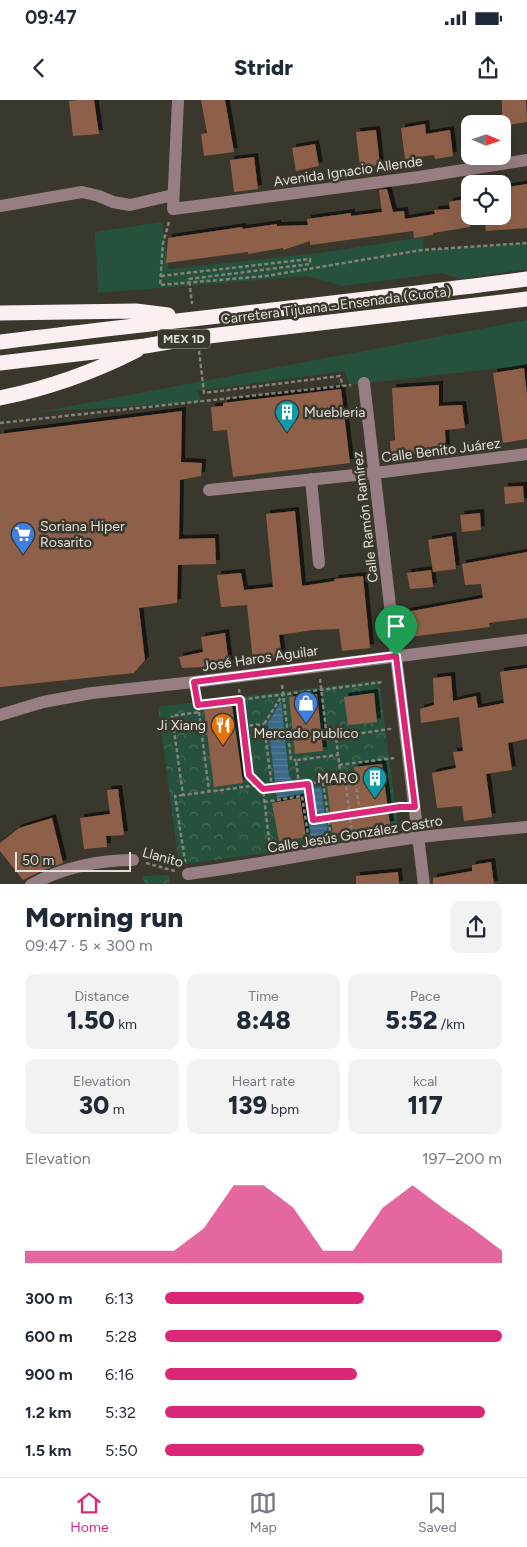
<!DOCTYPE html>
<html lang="en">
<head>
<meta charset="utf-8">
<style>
  :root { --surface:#fff; --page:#f2f2f3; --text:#1f2937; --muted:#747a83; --line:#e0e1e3; --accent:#db2777 }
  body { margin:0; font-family:Figtree,sans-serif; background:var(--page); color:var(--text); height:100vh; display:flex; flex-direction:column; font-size:19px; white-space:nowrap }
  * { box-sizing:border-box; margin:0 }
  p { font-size:16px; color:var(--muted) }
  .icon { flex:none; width:28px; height:28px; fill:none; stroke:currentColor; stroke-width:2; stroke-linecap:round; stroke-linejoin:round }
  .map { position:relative; height:784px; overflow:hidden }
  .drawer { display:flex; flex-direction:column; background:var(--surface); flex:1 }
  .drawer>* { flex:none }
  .needle { width:32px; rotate:92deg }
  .fabs { position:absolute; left:461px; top:15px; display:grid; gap:10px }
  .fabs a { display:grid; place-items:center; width:50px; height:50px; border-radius:10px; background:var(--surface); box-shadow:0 5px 20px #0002; font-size:25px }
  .scale { position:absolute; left:15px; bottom:12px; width:116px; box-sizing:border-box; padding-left:5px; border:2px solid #e1dfd9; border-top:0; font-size:14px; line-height:18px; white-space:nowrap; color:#e1dfd9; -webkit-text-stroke:4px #3a372d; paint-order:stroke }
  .pin { position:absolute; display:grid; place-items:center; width:42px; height:42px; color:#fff; margin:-51px -21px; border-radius:50% 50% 50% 0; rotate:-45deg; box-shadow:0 0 5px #0007 }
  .pin .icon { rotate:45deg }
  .round { display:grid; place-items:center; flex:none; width:52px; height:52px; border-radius:10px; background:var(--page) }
  .headline { display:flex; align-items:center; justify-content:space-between; height:85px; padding:0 25px }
  h1 { font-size:28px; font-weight:800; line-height:38px }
  .stats { display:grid; grid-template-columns:repeat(3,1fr); gap:8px; height:85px; padding:5px 25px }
  .stats div { display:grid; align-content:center; border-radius:10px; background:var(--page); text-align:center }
  .stats b { font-size:25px; font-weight:800 }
  .stats small { font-size:14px; font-weight:400 }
  .stats p { font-size:14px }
  .chart { height:140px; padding:10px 25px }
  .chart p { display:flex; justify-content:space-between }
  .chart svg { width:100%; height:90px; margin-top:5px; fill:var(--accent); opacity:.7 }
  ul { padding:0 25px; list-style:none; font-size:16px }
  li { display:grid; grid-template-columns:80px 60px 1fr; align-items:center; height:38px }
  li i { height:12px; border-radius:6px; background:var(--accent) }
  .status { display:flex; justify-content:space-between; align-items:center; height:35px; padding:0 25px; background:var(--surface); direction:ltr }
  .status svg { height:14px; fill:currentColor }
  header { display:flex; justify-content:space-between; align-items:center; height:65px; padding:0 25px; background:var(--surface); font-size:22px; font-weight:800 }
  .tabs { display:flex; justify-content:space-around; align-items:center; height:70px; border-top:1px solid var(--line); background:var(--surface); font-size:14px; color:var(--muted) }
  .tabs a { display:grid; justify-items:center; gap:2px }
  .tabs .selected { color:var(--accent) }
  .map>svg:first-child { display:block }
  .grass { fill:#26513d }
  .park { fill:url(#park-crowns) }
  .water { fill:url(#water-rules) }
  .building { fill:#8e6148; filter:url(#shadow) }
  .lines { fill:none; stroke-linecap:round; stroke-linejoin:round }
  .path { stroke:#848279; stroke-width:2.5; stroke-dasharray:4 2.5; stroke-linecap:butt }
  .minor { stroke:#977e83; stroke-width:12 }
  .highway { stroke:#fceff1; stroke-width:15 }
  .route-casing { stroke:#fff; stroke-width:10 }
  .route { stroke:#db2777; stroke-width:6 }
  .labels { text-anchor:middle; stroke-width:5; stroke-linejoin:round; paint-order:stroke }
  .shield { fill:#3a372d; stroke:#afada5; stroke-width:1 }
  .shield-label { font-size:12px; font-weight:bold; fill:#e1dfd9 }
  .street-label { font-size:14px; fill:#e1dfd9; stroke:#3a372d }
  .poi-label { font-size:14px; fill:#e1dfd9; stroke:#3a372d; text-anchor:start }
</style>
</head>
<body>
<div class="status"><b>09:47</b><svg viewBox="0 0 49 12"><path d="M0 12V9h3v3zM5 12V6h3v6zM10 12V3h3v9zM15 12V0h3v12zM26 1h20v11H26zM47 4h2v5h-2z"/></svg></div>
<header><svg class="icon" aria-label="back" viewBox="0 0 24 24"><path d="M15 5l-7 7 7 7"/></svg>Stridr<svg class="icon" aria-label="share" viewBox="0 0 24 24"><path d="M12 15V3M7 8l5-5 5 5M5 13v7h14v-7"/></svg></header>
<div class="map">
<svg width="527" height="785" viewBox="0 0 527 785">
  <defs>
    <pattern id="park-crowns" width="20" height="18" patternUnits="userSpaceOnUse" patternTransform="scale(1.25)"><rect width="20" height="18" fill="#26513d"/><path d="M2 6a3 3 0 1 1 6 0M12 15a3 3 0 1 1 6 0" fill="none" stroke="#456a58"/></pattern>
    <pattern id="water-rules" width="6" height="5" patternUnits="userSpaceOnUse" patternTransform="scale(1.25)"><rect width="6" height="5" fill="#3c6988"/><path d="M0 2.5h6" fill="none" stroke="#587e98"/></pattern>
    <filter id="shadow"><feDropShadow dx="4" dy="-4" stdDeviation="0" flood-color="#0009"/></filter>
  </defs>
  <rect width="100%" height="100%" fill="#3a372d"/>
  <path class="grass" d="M162,122L169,169L319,153L424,137L423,150L527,143V169L459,179L442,173L343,186L307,176L98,193L95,132Z
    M527,220V265L350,285L344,271L197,291L202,302L39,312Z"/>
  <path class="park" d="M379,580L399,734L179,765L158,607Z
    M169,775L170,784H144L143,776Z"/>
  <path class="water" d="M281,601L289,676L300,690L321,687L328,736L311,738L304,693L277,698L268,623Z"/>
  <path class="building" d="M78,0H94L99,34L73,36L69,1Z
    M201,0H225L234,52L204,56L201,34L207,33Z
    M502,0H526L527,22L502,26Z
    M425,24L426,34L450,30L453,56L435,59L434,55L405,59L401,28Z
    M376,30L380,65L360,67L356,32Z
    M315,44L319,66L296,71L292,48Z
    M254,57L258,89L234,92L230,60Z
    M527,84V128L486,131L484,116H502V88Z
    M387,89L393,112L404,111L405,119L435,114L434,110L450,109L449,102L470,98V127L433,133V135L414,138L413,131L310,145V141L283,150V148L248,154V152L166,163L168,138L242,127L243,129L277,124V126L308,125L307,119L351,113V116L382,112L379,90Z
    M524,268L527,295V339L503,343L493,273Z
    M439,285V306L462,305L465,328L445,330L446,350L391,357L390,341L395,340L392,288Z
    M341,289L350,363L233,377L227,330L213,331L211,307L223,306V303Z
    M182,311L181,362L202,363L201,376L180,380L179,439L215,438L216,464L178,465L177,503L139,508L145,560L134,573L0,587V334Z
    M523,386L524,402L505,404L504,387Z
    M295,411L302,486L335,481L334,479L363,476L370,548L342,551L339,529L313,530L279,535L282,559L253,562L247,505L221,507L217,475L241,473L244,490L273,487L266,414Z
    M480,413L481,430L462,432L460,415Z
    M452,436L456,469L433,472L428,440Z
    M527,452V518L489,523L490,527L409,537L406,512L483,498L481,484L465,485L462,464Z
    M431,470L433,487L410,489L407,473Z
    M225,533L229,565L205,569V567L182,568L179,557L203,552L201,537Z
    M527,568V639L508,643L512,670L486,674L492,717L464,721L462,706L437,708L432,673L456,668L453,652L463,651L459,617L421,623L420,609L434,605L433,578L451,576L453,601L476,596L478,608L504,603L500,572Z
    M374,593L377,622L348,625L344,597Z
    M317,594L323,651L295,654L289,597Z
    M232,606L243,683L214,687L204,609Z
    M382,664L390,725L357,729V730L333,734L327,686L355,682L354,667Z
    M118,689L124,735L106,736L107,747L84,749L80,718L110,714L107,690Z
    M300,698L306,737L279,741L272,703Z
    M52,718L63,763L39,772L23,780L0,751V743L19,728Z
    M491,762L494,785H433V778L472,771V765Z
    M398,772L399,785H356V776Z"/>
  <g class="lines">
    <path class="path" d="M169,122L163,143L160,185L266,176L422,150L527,143
      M161,176L310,159V164L189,179L192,204
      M199,251L204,293L340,276L343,286
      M0,323L351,285
      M320,579L327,639L336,637L341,680
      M282,585L291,660H296
      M239,589L249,675L263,689
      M196,594L199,612L172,616L183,695L259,685
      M197,605L384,582
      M199,612L209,691
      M243,626L264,624
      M336,637L390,629V628
      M339,665L394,658
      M346,679L355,678L360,714
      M323,682L331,737
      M308,684L313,720L401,707
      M299,685L296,660L338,655
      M272,688L264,624L283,594
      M183,695L175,696L185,761L186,760
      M264,702L302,696L309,741
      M270,748L263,689L345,679L352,733
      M146,763L175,771"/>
    <path class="minor" d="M178,0L173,109L419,77L527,60
      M0,106L82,92L99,96L113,102L130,105L173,95
      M364,283L396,557L424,785
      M311,379L319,463
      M209,390L375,373L527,354
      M0,615L43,602L92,593L194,582L527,540
      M188,774C258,765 328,750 398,740C441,734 484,731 527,727
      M31,785C61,768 99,760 133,760"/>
    <path class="highway" d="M0,213L136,211L168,215
      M0,242C176,220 351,202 527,179
      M0,263L145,246L192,238L527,199
      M0,298C49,288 92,273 137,250"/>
  </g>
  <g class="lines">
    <g class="route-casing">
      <path id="route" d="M396,556L415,707H400L313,720L308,684L263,689L249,675L240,600L198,605L194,582Z"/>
    </g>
    <use href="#route" class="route"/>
  </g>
  <defs>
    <g id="building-pin" transform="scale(1.25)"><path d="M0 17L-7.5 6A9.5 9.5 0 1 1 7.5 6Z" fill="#0f9aa8" stroke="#3a372d"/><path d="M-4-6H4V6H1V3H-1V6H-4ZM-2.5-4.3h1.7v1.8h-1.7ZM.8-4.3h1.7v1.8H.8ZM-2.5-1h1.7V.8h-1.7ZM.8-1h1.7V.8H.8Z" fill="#fff"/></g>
    <g id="supermarket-pin" transform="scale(1.25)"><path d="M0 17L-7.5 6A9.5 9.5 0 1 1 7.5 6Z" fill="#3f7fe0" stroke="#3a372d"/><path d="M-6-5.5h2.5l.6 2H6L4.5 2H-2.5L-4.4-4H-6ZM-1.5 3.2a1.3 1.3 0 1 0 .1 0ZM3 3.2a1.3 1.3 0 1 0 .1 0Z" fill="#fff"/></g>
    <g id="shop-pin" transform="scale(1.25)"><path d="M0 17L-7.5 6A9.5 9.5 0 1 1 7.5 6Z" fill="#3f7fe0" stroke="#3a372d"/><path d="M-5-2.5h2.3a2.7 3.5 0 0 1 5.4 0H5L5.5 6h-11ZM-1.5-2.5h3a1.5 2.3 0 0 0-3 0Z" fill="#fff"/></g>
    <g id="restaurant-pin" transform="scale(1.25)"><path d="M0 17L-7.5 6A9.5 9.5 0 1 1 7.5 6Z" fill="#e8710a" stroke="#3a372d"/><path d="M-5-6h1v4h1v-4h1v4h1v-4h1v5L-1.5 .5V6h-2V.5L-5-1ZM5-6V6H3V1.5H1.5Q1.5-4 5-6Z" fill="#fff"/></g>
  </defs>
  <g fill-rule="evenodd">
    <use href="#building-pin" x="287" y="312"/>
    <use href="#supermarket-pin" x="23" y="434"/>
    <use href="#shop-pin" x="306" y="603"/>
    <use href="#restaurant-pin" x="223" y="625"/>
    <use href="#building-pin" x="375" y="678"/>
  </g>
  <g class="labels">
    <rect class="shield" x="158" y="229.5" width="52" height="19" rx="4"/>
    <g class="shield-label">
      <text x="184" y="243">MEX 1D</text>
    </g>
    <g class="street-label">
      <text transform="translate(348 71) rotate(-8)" y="5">Avenida Ignacio Allende</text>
      <text transform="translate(336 205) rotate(-7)" y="5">Carretera Tijuana - Ensenada (Cuota)</text>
      <text transform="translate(441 350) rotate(-7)" y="5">Calle Benito Juárez</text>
      <text transform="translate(365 417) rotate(-97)" y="5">Calle Ramón Ramírez</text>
      <text transform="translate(260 558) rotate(-8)" y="5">José Haros Aguilar</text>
      <text transform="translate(355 734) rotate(-9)" y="5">Calle Jesús González Castro</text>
      <text transform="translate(163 757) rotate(15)" y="5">Llanito</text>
    </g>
    <g class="poi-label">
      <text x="304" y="317">Muebleria</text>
      <text x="40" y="431">Soriana Hiper<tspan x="40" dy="16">Rosarito</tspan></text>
      <text x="206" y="630" text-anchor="end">Ji Xiang</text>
      <text x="306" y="638" text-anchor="middle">Mercado publico</text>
      <text x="358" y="683" text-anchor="end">MARO</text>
    </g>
  </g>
</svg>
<div class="fabs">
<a><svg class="needle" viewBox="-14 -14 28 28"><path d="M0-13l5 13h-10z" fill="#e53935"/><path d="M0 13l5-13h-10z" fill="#747a83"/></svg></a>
<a><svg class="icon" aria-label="locate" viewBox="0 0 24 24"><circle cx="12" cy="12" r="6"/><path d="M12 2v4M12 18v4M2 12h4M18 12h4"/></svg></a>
</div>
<div class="scale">50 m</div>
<div class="pin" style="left:396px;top:556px;background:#1e9e55"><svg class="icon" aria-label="arrive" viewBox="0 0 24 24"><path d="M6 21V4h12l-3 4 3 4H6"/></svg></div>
</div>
<section class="drawer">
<div class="headline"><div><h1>Morning run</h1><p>09:47 · 5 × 300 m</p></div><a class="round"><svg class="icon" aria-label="share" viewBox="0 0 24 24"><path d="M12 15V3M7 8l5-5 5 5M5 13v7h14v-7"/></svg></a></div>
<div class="stats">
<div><p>Distance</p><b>1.50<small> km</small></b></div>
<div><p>Time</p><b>8:48</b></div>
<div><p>Pace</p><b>5:52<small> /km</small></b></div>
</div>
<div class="stats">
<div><p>Elevation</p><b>30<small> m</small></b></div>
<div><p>Heart rate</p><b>139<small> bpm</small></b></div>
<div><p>kcal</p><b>117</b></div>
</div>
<div class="chart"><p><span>Elevation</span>197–200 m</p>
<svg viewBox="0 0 160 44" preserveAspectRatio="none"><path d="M0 44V38L10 38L20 38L30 38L40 38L50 38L60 27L70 6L80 6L90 17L100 38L110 38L120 17L130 6L140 17L150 27L160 38V44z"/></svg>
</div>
<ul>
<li><b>300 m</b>6:13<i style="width:59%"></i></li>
<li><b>600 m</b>5:28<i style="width:100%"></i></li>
<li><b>900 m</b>6:16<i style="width:57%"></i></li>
<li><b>1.2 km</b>5:32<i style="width:95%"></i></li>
<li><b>1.5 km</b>5:50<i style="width:77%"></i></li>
</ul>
</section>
<nav class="tabs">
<a class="selected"><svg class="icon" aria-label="home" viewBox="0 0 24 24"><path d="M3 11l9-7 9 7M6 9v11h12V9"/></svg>Home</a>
<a><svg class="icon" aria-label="map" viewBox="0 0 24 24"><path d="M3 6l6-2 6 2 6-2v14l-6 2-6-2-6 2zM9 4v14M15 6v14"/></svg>Map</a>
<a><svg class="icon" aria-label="saved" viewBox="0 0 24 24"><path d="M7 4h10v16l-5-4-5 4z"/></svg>Saved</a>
</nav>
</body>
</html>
